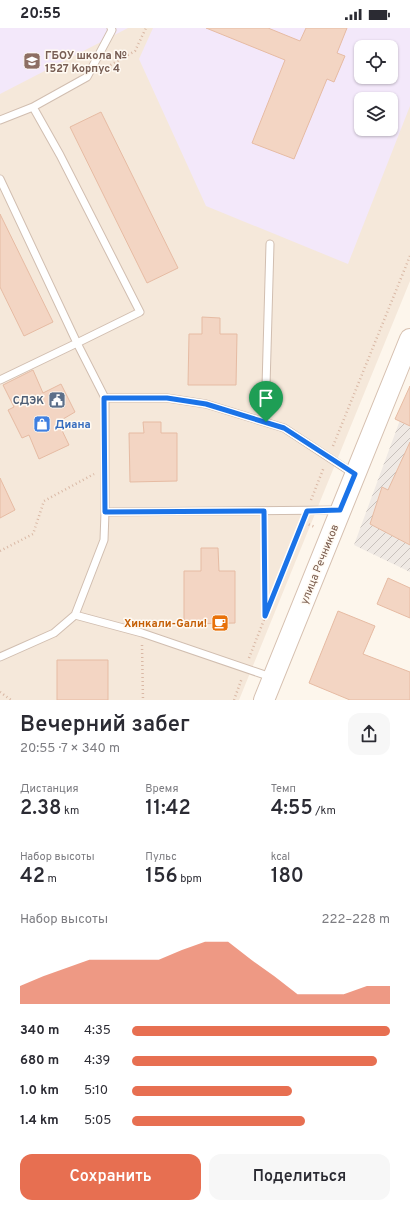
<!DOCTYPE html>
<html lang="ru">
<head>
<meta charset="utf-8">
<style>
  :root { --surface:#fff; --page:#f7f7f7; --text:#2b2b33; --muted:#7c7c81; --accent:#e76f51 }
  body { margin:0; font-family:Overpass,sans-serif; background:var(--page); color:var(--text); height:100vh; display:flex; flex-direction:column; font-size:15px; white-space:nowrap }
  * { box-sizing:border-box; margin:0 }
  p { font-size:13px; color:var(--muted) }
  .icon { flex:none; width:22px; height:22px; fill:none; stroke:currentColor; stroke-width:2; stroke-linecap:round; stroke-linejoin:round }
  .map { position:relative; height:672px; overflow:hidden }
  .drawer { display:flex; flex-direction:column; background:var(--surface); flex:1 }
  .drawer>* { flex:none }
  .buttons { position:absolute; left:354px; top:12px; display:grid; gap:8px }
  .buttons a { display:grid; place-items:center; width:44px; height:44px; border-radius:8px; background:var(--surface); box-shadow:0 1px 3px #0004; font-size:20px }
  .pin { position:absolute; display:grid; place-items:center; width:34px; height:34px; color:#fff; margin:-41px -17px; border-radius:50% 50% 50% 0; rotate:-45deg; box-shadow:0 0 4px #0007 }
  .pin .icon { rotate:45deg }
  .round { display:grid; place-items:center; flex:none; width:42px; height:42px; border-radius:12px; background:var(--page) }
  .head { display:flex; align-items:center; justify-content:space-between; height:68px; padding:0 20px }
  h1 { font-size:22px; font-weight:600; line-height:30px }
  .metrics { display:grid; grid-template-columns:repeat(3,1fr); gap:6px; height:68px; padding:4px 20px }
  .metrics div { display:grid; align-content:center }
  .metrics b { font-size:20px; font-weight:600 }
  .metrics small { font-size:11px; font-weight:400 }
  .metrics p { font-size:11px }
  .chart { height:112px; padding:8px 20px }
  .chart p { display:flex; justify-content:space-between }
  .chart svg { width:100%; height:72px; margin-top:4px; fill:var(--accent); opacity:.7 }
  .action { display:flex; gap:8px; margin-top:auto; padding:8px 20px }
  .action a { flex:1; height:46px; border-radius:12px; background:var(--accent); color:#fff; font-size:16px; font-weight:600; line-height:46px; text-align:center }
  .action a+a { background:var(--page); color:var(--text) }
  ul { padding:0 20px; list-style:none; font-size:13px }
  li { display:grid; grid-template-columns:64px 48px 1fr; align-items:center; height:30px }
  li i { height:10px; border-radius:5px; background:var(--accent) }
  .status { display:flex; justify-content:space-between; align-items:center; height:28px; padding:0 20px; background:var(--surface); direction:ltr }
  .status svg { height:11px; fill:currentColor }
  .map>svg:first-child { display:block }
  .residential { fill:#f5e8da; fill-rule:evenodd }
  .industrial { fill:url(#industrial-furrows) }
  .education { fill:#f3e8fa; fill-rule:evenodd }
  .building { fill:#f3d5c3; stroke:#e6bba3 }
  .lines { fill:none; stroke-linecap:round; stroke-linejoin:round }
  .lane-casing { stroke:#d1beb0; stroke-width:9 }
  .secondary-casing { stroke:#d6c0b0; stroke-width:22 }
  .path { stroke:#d9b8a5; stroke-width:2.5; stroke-dasharray:1 3; stroke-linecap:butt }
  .lane { stroke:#fff; stroke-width:7 }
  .secondary { stroke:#fff; stroke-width:20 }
  .route-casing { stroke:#fff; stroke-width:8 }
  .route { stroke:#1a73e8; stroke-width:5 }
  .labels { text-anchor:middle; stroke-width:3; stroke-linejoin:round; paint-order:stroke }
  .education-label { font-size:11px; font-weight:bold; fill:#785e54; stroke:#fffaf3; text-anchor:start }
  .service-label { font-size:11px; font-weight:bold; fill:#4e5e75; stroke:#fffaf3; text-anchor:end }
  .shop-label { font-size:11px; font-weight:bold; fill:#366cbe; stroke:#fffaf3; text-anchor:start }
  .street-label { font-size:11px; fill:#7a5c4d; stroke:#fffaf3 }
  .food-label { font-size:11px; font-weight:bold; fill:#c56008; stroke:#fffaf3; text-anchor:end }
</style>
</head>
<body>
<div class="status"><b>20:55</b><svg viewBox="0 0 49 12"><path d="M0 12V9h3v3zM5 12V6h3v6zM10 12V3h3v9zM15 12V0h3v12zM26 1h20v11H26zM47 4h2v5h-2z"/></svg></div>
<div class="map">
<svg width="410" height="672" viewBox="0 0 410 672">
  <defs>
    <pattern id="industrial-furrows" width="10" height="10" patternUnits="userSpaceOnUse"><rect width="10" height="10" fill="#efe9e4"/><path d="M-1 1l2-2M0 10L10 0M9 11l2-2" fill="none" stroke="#c7c0bb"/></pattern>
  </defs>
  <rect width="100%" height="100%" fill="#fdf6ec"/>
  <path class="residential" d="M0,0H410V253L239,672H0ZM361,19H391V49H361ZM361,71H391V101H361Z"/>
  <path class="industrial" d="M410,365V544L354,517Z"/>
  <path class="education" d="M0,0H128L0,66Z
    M153,0H410V78L348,236L206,178L139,31ZM361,19H391V49H361ZM361,71H391V101H361Z"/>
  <path class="building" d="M206,0H268L300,13L306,0H347L337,25L345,28L334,54L327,51L294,131L252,115L285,32Z
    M101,84L178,240L147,255L70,99Z
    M0,186L53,294L24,308L0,259Z
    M202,289L220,290V306H237L236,357H188L189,306H202Z
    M33,342L43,365L61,356L75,384L58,394L69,417L39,431L29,407L22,410L8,382L14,379L3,357Z
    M410,358V398L395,391Z
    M143,394H161V405H177V453L130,454L129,405H144Z
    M410,414V517L370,496L382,459L388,462Z
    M0,450L15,482L0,490Z
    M201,520H218L219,543H235V595L184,596V543H201Z
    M388,550L410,560V590L377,576Z
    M338,583L375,598L363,626L410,644V672H350L309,655Z
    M57,632H108V672H57Z"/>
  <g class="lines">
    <g class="lane-casing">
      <path id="lane" d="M33,79L87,49L112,2L111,0
        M0,92L33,79L60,127L140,284L77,315L0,151
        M0,352L77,315L105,370
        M265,394L270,216
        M105,484V370H167L206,376L284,400L354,446
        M75,587L104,512L105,484L339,482
        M0,629L54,605L75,587L142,605L271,649"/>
    </g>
    <g class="secondary-casing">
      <path id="secondary" d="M264,672L410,311"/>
    </g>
    <path class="path" d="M107,39L135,23L146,0
      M333,418L410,228
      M311,472L324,439
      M265,494V587
      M305,495L315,499
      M0,523L33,506L44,473L94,446
      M142,617L143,672
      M249,630L303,493
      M0,664L11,672
      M234,672L242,650"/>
    <use href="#lane" class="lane"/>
    <use href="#secondary" class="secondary"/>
  </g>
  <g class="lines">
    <g class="route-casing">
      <path id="route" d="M104,370H167L206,376L284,400L355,446L340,482L307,483L265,588L264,483L105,484Z"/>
    </g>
    <use href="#route" class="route"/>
  </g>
  <defs>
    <g id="school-square" transform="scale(0.9)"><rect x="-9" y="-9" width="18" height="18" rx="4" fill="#8d6e63" stroke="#fffaf3"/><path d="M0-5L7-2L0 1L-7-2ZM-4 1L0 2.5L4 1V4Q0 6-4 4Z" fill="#fff"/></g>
    <g id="civic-square" transform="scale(0.9)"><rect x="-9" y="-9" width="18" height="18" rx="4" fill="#5c6f8a" stroke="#fffaf3"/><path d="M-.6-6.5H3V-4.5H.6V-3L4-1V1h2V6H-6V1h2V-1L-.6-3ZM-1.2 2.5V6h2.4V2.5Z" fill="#fff"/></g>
    <g id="shop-square" transform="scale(0.9)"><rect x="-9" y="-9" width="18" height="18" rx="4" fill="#3f7fe0" stroke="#fffaf3"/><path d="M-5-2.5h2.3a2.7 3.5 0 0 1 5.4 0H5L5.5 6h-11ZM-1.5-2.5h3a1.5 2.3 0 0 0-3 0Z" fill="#fff"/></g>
    <g id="cafe-square" transform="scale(0.9)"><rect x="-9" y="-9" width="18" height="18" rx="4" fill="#e8710a" stroke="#fffaf3"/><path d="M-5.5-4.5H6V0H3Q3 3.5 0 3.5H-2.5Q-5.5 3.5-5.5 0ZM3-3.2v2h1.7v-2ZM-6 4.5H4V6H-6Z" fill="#fff"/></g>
  </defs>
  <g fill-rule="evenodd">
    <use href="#school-square" x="32" y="33"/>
    <use href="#civic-square" x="57" y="372"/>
    <use href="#shop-square" x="42" y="396"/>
    <use href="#cafe-square" x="220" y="595"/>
  </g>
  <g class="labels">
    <g class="education-label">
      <text x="45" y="31">ГБОУ школа №<tspan x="45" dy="13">1527 Корпус 4</tspan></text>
    </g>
    <g class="service-label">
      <text x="44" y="376">СДЭК</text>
    </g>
    <g class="shop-label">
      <text x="55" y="400">Диана</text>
    </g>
    <g class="street-label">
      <text transform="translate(319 536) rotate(-68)" y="4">улица Речников</text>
    </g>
    <g class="food-label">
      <text x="207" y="599">Хинкали-Gали!</text>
    </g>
  </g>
</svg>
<div class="buttons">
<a><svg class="icon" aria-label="locate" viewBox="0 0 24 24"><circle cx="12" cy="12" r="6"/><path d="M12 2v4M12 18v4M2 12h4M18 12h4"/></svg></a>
<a><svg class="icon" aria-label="layers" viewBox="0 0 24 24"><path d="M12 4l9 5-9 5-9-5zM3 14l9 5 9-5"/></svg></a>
</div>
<div class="pin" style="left:266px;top:394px;background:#1e9e55"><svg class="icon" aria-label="arrive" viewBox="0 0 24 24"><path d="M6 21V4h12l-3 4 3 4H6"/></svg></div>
</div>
<section class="drawer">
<div class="head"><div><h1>Вечерний забег</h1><p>20:55 · 7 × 340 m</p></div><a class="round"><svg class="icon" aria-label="share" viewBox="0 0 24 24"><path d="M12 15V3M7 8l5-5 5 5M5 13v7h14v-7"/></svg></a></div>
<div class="metrics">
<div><p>Дистанция</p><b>2.38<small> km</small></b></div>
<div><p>Время</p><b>11:42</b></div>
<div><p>Темп</p><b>4:55<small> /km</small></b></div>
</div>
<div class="metrics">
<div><p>Набор высоты</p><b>42<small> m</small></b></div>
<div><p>Пульс</p><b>156<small> bpm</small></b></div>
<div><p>kcal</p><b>180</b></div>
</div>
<div class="chart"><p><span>Набор высоты</span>222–228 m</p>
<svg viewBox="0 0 160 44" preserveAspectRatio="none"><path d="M0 44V33L10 27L20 22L30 17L40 17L50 17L60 17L70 11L80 6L90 6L100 17L110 27L120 38L130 38L140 38L150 33L160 33V44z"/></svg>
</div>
<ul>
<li><b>340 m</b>4:35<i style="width:100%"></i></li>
<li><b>680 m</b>4:39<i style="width:95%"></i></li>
<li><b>1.0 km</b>5:10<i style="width:62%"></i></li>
<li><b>1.4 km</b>5:05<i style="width:67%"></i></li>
</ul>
<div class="action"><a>Сохранить</a><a>Поделиться</a></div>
</section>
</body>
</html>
